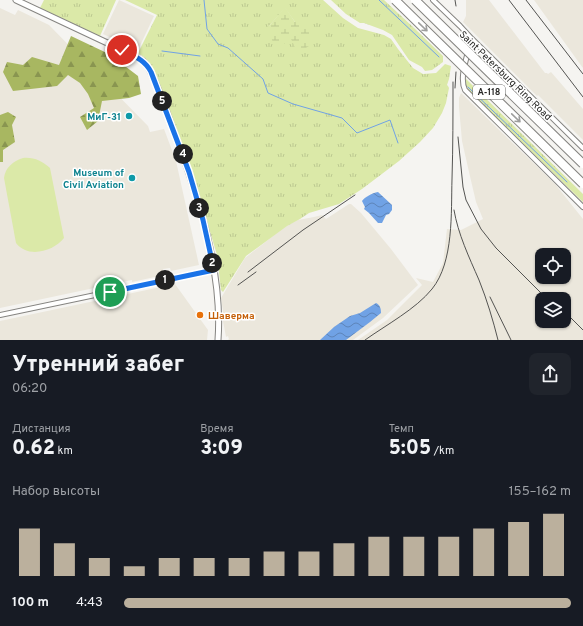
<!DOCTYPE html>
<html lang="ru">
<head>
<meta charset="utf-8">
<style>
  :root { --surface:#171b24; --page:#20242c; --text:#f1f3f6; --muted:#9ea1a6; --accent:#bbb09d }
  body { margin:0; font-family:Overpass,sans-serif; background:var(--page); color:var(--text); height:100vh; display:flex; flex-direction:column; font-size:15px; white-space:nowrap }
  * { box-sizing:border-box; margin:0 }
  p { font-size:13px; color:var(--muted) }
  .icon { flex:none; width:22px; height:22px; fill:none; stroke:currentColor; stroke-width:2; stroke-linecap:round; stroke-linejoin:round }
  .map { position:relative; height:340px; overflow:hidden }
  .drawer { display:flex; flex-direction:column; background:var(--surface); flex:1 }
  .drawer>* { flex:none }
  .tools { position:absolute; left:535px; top:248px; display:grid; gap:8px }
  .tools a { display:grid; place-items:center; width:36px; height:36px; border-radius:8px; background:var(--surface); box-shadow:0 1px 3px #0004; font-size:20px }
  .pin { position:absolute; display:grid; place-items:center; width:34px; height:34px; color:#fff; margin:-17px; border:2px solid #fff; border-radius:50%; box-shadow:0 1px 4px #0007 }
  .km { position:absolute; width:20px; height:20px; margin:-10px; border-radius:50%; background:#222; color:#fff; font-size:11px; line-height:20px; text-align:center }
  .round { display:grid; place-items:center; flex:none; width:42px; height:42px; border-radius:8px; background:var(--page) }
  .head { display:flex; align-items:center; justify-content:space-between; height:68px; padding:0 12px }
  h1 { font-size:22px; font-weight:800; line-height:30px }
  .stats { display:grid; grid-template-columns:repeat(3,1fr); gap:6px; height:68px; padding:4px 12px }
  .stats div { display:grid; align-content:center }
  .stats b { font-size:20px; font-weight:800 }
  .stats small { font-size:11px; font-weight:400 }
  .stats p { font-size:11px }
  .chart { height:112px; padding:8px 12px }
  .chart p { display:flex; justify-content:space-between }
  .chart svg { width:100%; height:72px; margin-top:4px; stroke:var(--accent); stroke-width:6 }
  ul { padding:0 12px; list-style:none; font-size:13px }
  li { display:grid; grid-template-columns:64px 48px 1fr; align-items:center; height:30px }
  li i { height:10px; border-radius:5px; background:var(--accent) }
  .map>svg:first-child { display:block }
  .built { fill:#ebe7dc; fill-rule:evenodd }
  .grass { fill:url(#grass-tufts); fill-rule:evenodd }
  .forest { fill:url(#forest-firs) }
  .wetland { fill:url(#wetland-marsh) }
  .pitch { fill:#dbe9a8 }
  .water { fill:url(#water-waves) }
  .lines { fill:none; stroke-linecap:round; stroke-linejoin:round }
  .stream { stroke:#70a2e5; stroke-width:1 }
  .minor-casing { stroke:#858481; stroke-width:6 }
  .tertiary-casing { stroke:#858481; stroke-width:7 }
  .minor { stroke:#fff; stroke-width:4 }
  .tertiary { stroke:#fff; stroke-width:5 }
  .rail { stroke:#545452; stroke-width:1 }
  .motorway-bridge-casing { stroke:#858481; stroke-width:10; stroke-linecap:butt }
  .motorway-bridge { stroke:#fff; stroke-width:8 }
  .oneway { stroke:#9e9e9d }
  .route-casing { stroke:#fff; stroke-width:8 }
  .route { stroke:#1a73e8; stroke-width:5 }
  .culture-dot { fill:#0f9aa8; stroke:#fff; stroke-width:1.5 }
  .food-dot { fill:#e8710a; stroke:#fff; stroke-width:1.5 }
  .labels { text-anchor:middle; stroke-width:3; stroke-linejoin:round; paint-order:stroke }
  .shield { fill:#fff; stroke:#686867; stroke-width:1 }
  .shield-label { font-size:9px; font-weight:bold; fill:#282826 }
  .street-label { font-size:10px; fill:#282826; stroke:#fff }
  .culture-label { font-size:10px; font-weight:bold; fill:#0d838f; stroke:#fff; text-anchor:end }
  .food-label { font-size:10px; font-weight:bold; fill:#c56008; stroke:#fff; text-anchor:start }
</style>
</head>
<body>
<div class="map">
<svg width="583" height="340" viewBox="0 0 583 340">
  <defs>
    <pattern id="grass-tufts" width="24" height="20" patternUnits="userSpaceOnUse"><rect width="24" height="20" fill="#dbe9a8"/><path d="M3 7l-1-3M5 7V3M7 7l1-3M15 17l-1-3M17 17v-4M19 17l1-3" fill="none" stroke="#bcc890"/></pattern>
    <pattern id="forest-firs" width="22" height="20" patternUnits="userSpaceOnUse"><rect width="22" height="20" fill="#a8b761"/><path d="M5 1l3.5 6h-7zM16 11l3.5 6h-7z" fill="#899550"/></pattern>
    <pattern id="wetland-marsh" width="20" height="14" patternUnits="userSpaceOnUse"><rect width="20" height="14" fill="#dbe9a8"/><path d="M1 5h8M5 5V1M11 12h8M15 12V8" fill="none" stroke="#bcc890"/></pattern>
    <pattern id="water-waves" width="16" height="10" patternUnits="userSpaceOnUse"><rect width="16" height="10" fill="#70a2e5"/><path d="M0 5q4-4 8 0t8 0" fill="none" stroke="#5c84b9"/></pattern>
  </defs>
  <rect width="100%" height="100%" fill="#f5f4f1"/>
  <path class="built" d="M119,0L154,16L138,50L103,34Z
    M466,0H489L545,73H547L548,74L551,72L583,109V140L538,95L537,96L463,22L466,16Z
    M534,0H583V68L580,64Z
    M0,8L15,15L18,10L49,25L148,126L150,132L164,129L176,161L199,265L171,271L170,268L163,269L164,275L132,282V280L0,308Z
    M461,93L555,184L583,219V340H358L387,320L422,285L416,278L433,282L443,263L447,229L461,230L483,219L476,202L469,172L462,141L459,107V98ZM542,255H564V277H542ZM542,299H564V321H542Z
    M349,204H351L361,213L391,249L418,285L383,318L353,340H228L229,339L228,336L226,337L223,321V311L221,298L245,258L287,225L298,220L314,217L322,215L326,219Z
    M175,284L208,330L207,340H0V321Z"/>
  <path class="grass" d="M44,0H116L100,36L40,8Z
    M125,0H323L343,18L358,28L384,35L391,39L398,49L413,68L423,74L436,73L445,64L451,66L449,79L447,85L448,86L449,88L446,103L442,113L433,128L420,142L399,161L362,189L339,204L309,213L300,219L287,226L246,256L223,292L221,290L217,255L192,171L170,112L154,71L150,65L145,58L138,53L157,15ZM285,8L295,22L268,26L270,25Z
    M331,0H384L413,27L443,56V62L432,70L425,71L422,67L409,60L392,35L383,30L364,23H360L346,14Z
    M465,78L583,194V202L480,102C473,95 465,89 465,78Z"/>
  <path class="forest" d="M71,36L109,54L138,76L141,94L129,98L102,101L98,121L87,130L80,117L94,108L88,94L80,83L68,75L57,86L13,91L3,72L7,62L23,65L32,57L59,65Z
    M8,112L16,117L12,125L15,142L3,150V162H0V115Z"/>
  <path class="wetland" d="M285,7L295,22H309V46L298,53L291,39L275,50L268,26L270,25Z"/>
  <path class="pitch" d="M23,158C34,157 42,161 50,168L64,238C54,251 28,259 16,243L4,178C5,168 13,161 23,158Z"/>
  <path class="water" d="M378,192L392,205V210L389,214L386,215L382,223H378L369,213L364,209L365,207L362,201C365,197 372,193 378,192Z
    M376,303C380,305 381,308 381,313L370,322L346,340H320L334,327L350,316L360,313Z"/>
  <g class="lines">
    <path class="stream" d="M204,0L207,29L218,44L228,48L263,79L268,93L293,104L342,118L357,133L390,120L398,143
      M379,0L439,57
      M162,51L200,56
      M468,87L567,182"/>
    <g class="minor-casing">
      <path id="minor" d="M433,0L460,26L472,39L583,148
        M472,39L470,44C467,57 459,78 465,90L583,207
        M0,315L214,270"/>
    </g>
    <g class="tertiary-casing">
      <path id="tertiary" d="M16,0L135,56L143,61L148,67C159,87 166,110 174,132C198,195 223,272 218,340"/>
    </g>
    <use href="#minor" class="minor"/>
    <use href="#tertiary" class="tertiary"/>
    <path class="rail" d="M455,0L456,6
      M509,0L583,97
      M526,0L583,74
      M455,88L456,72
      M458,137L463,187L466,200L481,229L496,248L547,299
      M454,210C458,234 469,257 479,280C487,300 493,320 498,340
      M248,272L303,230L355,195
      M238,285L256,272
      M490,297L511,340
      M564,311L583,330
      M365,340C386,325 416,309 432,289C454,262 451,212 452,179C453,147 453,114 453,82"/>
    <g class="motorway-bridge-casing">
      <path id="motorway-bridge" d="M395,0L583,184
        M415,0L583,164"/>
    </g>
    <use href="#motorway-bridge" class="motorway-bridge"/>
  </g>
  <defs><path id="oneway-shaft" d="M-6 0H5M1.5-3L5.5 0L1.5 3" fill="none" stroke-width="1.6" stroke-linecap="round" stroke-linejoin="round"/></defs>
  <g class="oneway">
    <use href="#oneway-shaft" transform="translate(423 27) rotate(44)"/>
    <use href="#oneway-shaft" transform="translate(516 118) rotate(44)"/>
  </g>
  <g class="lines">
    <g class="route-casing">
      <path id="route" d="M110,292L214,270L203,220L189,172L151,72C145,60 134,56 122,50"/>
    </g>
    <use href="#route" class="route"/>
  </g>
  <g class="culture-dot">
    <circle cx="129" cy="116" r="4"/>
    <circle cx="132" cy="178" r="4"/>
  </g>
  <circle class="food-dot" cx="200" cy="315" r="4"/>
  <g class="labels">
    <rect class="shield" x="473" y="85" width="32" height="14" rx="3"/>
    <g class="shield-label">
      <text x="489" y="95">А-118</text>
    </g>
    <g class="street-label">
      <text transform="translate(506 75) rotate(44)" y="4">Saint Petersburg Ring Road</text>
    </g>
    <g class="culture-label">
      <text x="121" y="120">МиГ-31</text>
      <text x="124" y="176">Museum of<tspan x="124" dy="12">Civil Aviation</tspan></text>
    </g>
    <g class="food-label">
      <text x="208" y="319">Шаверма</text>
    </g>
  </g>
</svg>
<div class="tools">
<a><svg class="icon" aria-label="locate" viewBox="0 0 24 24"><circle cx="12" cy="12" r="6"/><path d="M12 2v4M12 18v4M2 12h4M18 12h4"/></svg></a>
<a><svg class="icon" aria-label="layers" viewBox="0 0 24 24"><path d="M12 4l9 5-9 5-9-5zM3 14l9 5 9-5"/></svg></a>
</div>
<div class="pin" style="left:110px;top:292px;background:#1e9e55"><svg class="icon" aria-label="arrive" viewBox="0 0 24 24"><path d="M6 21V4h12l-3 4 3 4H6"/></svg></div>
<div class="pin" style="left:122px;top:50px;background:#d93025"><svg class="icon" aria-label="check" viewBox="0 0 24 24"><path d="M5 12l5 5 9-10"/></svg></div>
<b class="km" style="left:165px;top:280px">1</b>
<b class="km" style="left:212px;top:263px">2</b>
<b class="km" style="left:199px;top:208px">3</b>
<b class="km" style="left:183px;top:154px">4</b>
<b class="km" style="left:162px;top:101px">5</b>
</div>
<section class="drawer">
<div class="head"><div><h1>Утренний забег</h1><p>06:20</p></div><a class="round"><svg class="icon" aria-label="share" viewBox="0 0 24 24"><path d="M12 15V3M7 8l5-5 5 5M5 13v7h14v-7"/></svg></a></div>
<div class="stats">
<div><p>Дистанция</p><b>0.62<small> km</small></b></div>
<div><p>Время</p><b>3:09</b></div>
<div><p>Темп</p><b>5:05<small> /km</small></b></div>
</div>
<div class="chart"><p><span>Набор высоты</span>155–162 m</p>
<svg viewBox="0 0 160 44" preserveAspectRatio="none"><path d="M5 44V15M15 44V24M25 44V33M35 44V38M45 44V33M55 44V33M65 44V33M75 44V29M85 44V29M95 44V24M105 44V20M115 44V20M125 44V20M135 44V15M145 44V11M155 44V6"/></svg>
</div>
<ul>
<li><b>100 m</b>4:43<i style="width:100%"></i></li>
</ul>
</section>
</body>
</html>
